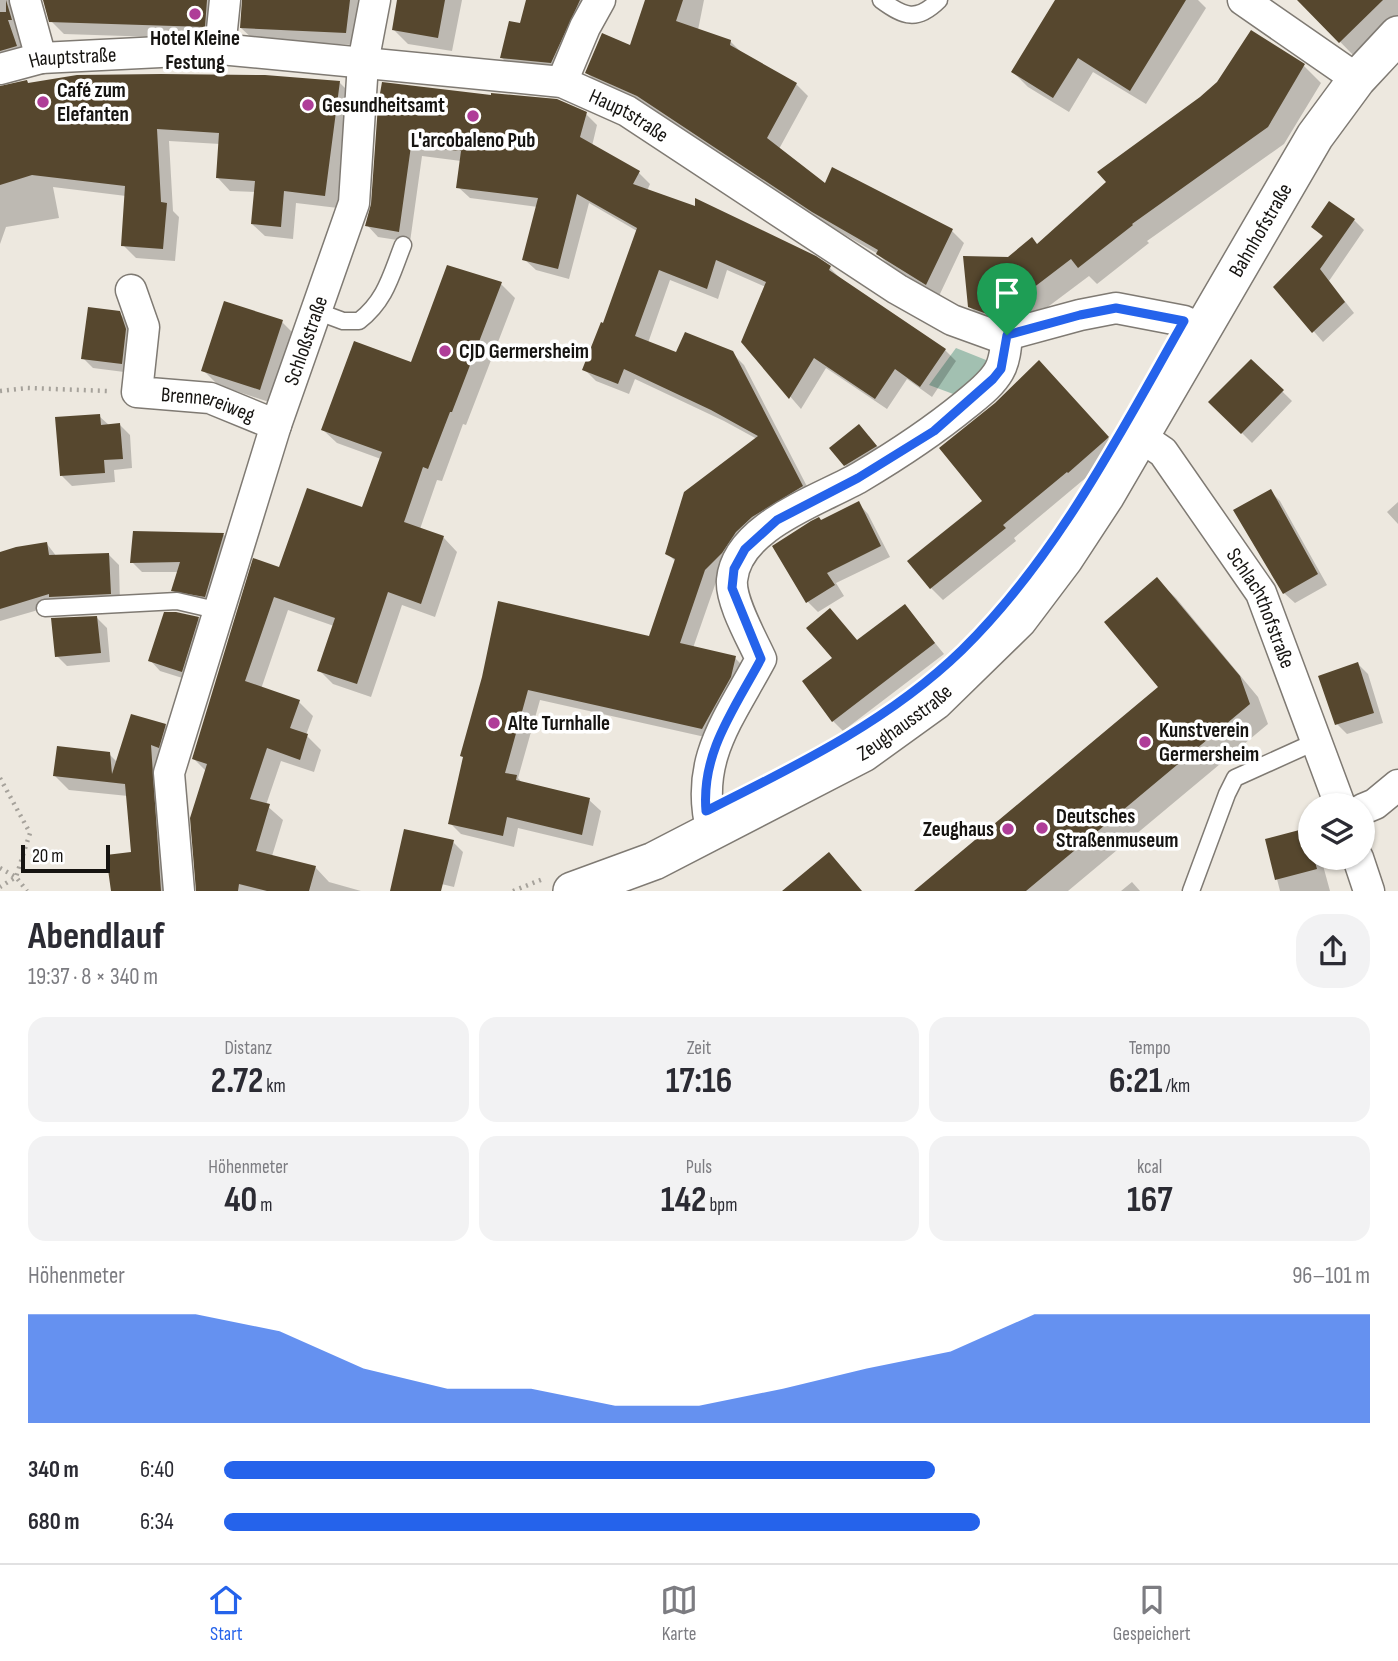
<!DOCTYPE html>
<html lang="de">
<head>
<meta charset="utf-8">
<style>
  :root { --surface:#fff; --page:#f2f2f3; --text:#2b2b33; --muted:#7c7c81; --line:#e1e1e2; --accent:#2563eb }
  body { margin:0; font-family:"Sofia Sans Condensed",sans-serif; background:var(--page); color:var(--text); height:100vh; display:flex; flex-direction:column; font-size:26px; white-space:nowrap }
  * { box-sizing:border-box; margin:0 }
  p { font-size:23px; color:var(--muted) }
  .icon { flex:none; width:38px; height:38px; fill:none; stroke:currentColor; stroke-width:2; stroke-linecap:round; stroke-linejoin:round }
  .map { position:relative; height:891px; overflow:hidden }
  .drawer { display:flex; flex-direction:column; background:var(--surface); flex:1 }
  .drawer>* { flex:none }
  .controls { position:absolute; left:1298px; top:793px; display:grid; gap:14px }
  .controls a { display:grid; place-items:center; width:77px; height:77px; border-radius:50%; background:var(--surface); box-shadow:0 2px 5px #0004; font-size:35px }
  .scale { position:absolute; left:21px; bottom:18px; width:89px; box-sizing:border-box; padding-left:7px; border:4px solid #161411; border-top:0; font-size:19px; line-height:24px; white-space:nowrap; color:#161411; -webkit-text-stroke:5px #fff; paint-order:stroke }
  .pin { position:absolute; display:grid; place-items:center; width:60px; height:60px; color:#fff; margin:-72px -30px; border-radius:50% 50% 50% 0; rotate:-45deg; box-shadow:0 0 7px #0007 }
  .pin .icon { rotate:45deg }
  .round { display:grid; place-items:center; flex:none; width:74px; height:74px; border-radius:28px; background:var(--page) }
  .overview { display:flex; align-items:center; justify-content:space-between; height:119px; padding:0 28px }
  h1 { font-size:38px; font-weight:700; line-height:52px }
  .stats { display:grid; grid-template-columns:repeat(3,1fr); gap:10px; height:119px; padding:7px 28px }
  .stats div { display:grid; align-content:center; border-radius:18px; background:var(--page); text-align:center }
  .stats b { font-size:35px; font-weight:700 }
  .stats small { font-size:19px; font-weight:400 }
  .stats p { font-size:19px }
  .chart { height:196px; padding:14px 28px }
  .chart p { display:flex; justify-content:space-between }
  .chart svg { width:100%; height:126px; margin-top:7px; fill:var(--accent); opacity:.7 }
  ul { padding:0 28px; list-style:none; font-size:23px }
  li { display:grid; grid-template-columns:112px 84px 1fr; align-items:center; height:52px }
  li i { height:18px; border-radius:9px; background:var(--accent) }
  .tab-bar { display:flex; justify-content:space-around; align-items:center; height:98px; border-top:2px solid var(--line); background:var(--surface); font-size:19px; color:var(--muted) }
  .tab-bar a { display:grid; justify-items:center; gap:4px }
  .tab-bar .on { color:var(--accent) }
  .map>svg:first-child { display:block }
  .green { fill:#a2c0b1 }
  .shadow { fill:#0003 }
  .building { fill:#56472e }
  .lines { fill:none; stroke-linecap:round; stroke-linejoin:round }
  .service-casing { stroke:#7f7a73; stroke-width:19 }
  .minor-casing { stroke:#7f7a73; stroke-width:33 }
  .tertiary-casing { stroke:#7f7a73; stroke-width:40 }
  .path { stroke:#a6a29b; stroke-width:4.5; stroke-dasharray:2 5; stroke-linecap:butt }
  .service { stroke:#fff; stroke-width:16 }
  .minor { stroke:#fff; stroke-width:30 }
  .tertiary { stroke:#fff; stroke-width:37 }
  .route-casing { stroke:#fff; stroke-width:14 }
  .route { stroke:#2563eb; stroke-width:9 }
  .poi-dot { fill:#af3d98; stroke:#fff; stroke-width:2.5 }
  .labels { text-anchor:middle; stroke-width:7; stroke-linejoin:round; paint-order:stroke }
  .poi-label { font-size:21px; font-weight:bold; fill:#161411; stroke:#fff; text-anchor:start }
  .street-label { font-size:21px; fill:#161411; stroke:#fff }
</style>
</head>
<body>
<div class="map">
<svg width="1398" height="891" viewBox="0 0 1398 891">
  <rect width="100%" height="100%" fill="#ede8df"/>
  <path class="green" d="M956,348L991,362L964,398L929,385Z"/>
  <path class="shadow" d="M0,0H25L28,59L0,70Z
    M44,0H226L217,39L64,34L51,21Z
    M243,0H363L358,45L254,40L241,28Z
    M399,0H462L452,51L408,44L394,30Z
    M529,0H595L561,73L512,68L502,58L521,26Z
    M646,0H704L698,30L730,41L742,53L796,84L808,96L779,149L826,186L833,169L952,231L964,243L939,296L890,266L878,254L826,224L651,108L599,85L587,73L631,47Z
    M1057,0H1198L1206,8L1146,104L1093,72L1069,112L1028,87L1013,72Z
    M1299,0H1398V15L1355,57Z
    M1304,66L1321,83L1284,144L1147,241L1149,243L1097,284L1089,276L1013,333L987,324L969,306L1009,259L1038,246Z
    M339,82L352,95L338,208L296,203L293,239L265,236L252,224L256,192L230,191L218,178L220,144L169,141L173,211L179,217L175,261L136,258L123,245L126,196L53,187L59,218L6,227L0,244V87L29,85Z
    M380,106L586,114L597,125L592,146L639,173L650,184L647,191L830,268L841,279L945,350L956,361L932,397L907,379L887,409L826,368L801,409L743,342L766,287L727,270L718,299L670,280L648,343L677,355L732,353L744,365L813,498L733,564L716,582L693,648L735,658L746,669L714,739L540,700L518,778L523,784L589,800L601,811L593,846L518,828L514,847L461,834L450,823L484,678L650,638L676,562L667,553L757,439L724,421L635,379L629,394L596,381L584,369L604,326L637,231L589,203L569,279L536,270L524,259L538,207L470,198L458,187L461,161L422,156L410,242L378,237L367,225L373,204Z
    M1354,220L1364,230L1329,281L1354,313L1323,342L1275,287L1323,237L1313,227Z
    M501,284L515,298L466,425L463,424L442,481L437,480L420,529L444,538L457,552L435,617L402,605L371,697L333,684L319,670L334,626L288,610L261,689L299,702L313,716L306,735L321,750L314,772L281,761L266,805L283,820L272,856L315,867L329,882L361,891H198L206,771L194,759L280,569L363,510L381,459L337,443L323,430L412,364Z
    M119,313L130,324L132,373L93,368L83,358Z
    M282,322L297,337L275,404L218,385L203,370Z
    M1251,361L1292,401L1252,443L1211,402Z
    M1051,374L1119,450L1014,538L1016,541L943,600L931,588L984,501Z
    M99,416L110,426L120,425L130,435L132,468L114,470L115,482L72,486L62,476Z
    M869,436L886,457L855,475L845,465Z
    M1270,491L1280,501L1327,585L1295,603L1284,593L1235,511Z
    M1398,502V524L1387,512Z
    M858,503L868,514L890,557L836,583L844,596L818,612L808,602L821,522Z
    M135,533L224,535L234,545L215,606L183,600L173,590L179,572H142L132,562Z
    M47,544L57,557L109,555L119,565L120,604H59L0,621V554Z
    M1157,580L1176,598L1258,697L1268,724L1068,891H917L1160,687Z
    M905,606L944,654L843,731L833,721L858,642Z
    M97,618L107,628L110,662L67,666L57,656Z
    M198,618L208,629L192,681L160,671L150,660Z
    M1358,664L1368,674L1383,723L1347,734L1337,724Z
    M165,725L179,739L174,891H113L133,853L128,796L69,790L55,776L109,754L117,762Z
    M1306,830L1311,834V858H1321L1330,891H1280L1267,840Z
    M453,842L463,852L454,887L408,876Z
    M1132,882L1140,891H1121Z"/>
  <path class="building" d="M6,0L12,20H8L17,46L0,51V12H6Z
    M43,0H207L205,27L49,22Z
    M242,0H350L346,33L240,28Z
    M397,0H445L438,38L392,30Z
    M526,0H580L551,63L500,58L509,21L520,23Z
    M645,0H683L676,21L731,40L730,45L797,83L767,138L825,183L832,167L953,229L926,285L876,254L878,250L812,212L637,96L585,73L602,33L630,45Z
    M1055,0H1186L1130,91L1078,58L1053,98L1011,72Z
    M1297,0H1383L1339,43Z
    M1251,30L1305,64L1268,127L1132,224L1133,225L1078,268L1071,259L995,317L968,307L963,256L1008,257L1032,237L1037,244L1106,182L1097,172L1200,97L1217,82Z
    M161,74L265,75L340,81L325,196L284,191L281,227L251,224L255,181L216,178L219,133L157,129L161,202L167,203L163,249L121,246L125,186L32,175L0,185V86L27,80L28,83L77,75Z
    M382,82L491,95V93L557,99L587,112L580,137L640,171L633,184L695,206V198L816,256L831,266L829,270L946,349L920,387L895,369L875,399L814,358L789,399L741,342L766,282L716,260L707,289L659,270L635,336L676,352L685,332L733,351L803,486L752,517L736,532L722,553L705,570L680,643L736,656L731,677L702,729L528,690L505,773L517,775L516,780L590,798L582,835L507,817L503,836L448,824L463,757L460,756L482,677L498,601L649,636L675,559L665,554L684,492L758,436L711,410L624,369L618,384L582,370L601,322L603,323L637,228L577,194L558,269L522,260L538,198L456,188L461,151L411,146L399,232L365,226L371,204L378,105Z
    M1329,201L1355,219L1320,269L1345,302L1312,333L1273,287L1323,236L1311,227Z
    M447,265L502,282L452,412H450L428,469L423,467L404,522L444,536L421,604L388,592L357,684L317,671L335,618L274,597L245,681L300,700L290,728L308,734L300,760L267,748L250,799L270,804L256,851L316,866L309,891H267L239,884L238,891H196L190,818L207,764L192,759L253,558L279,567L307,488L362,507L382,452L321,430L354,341L411,362Z
    M224,301L283,320L260,390L201,371Z
    M88,307L120,311L126,329L122,364L81,359Z
    M1251,359L1284,390L1241,434L1208,402Z
    M1039,360L1109,437L1068,473L1067,472L1003,525L1006,528L930,589L907,561L982,501L939,448L995,403Z
    M100,414L101,425L120,423L123,459L104,460L105,473L60,476L55,417Z
    M859,424L877,446L844,466L829,448Z
    M1271,489L1318,574L1283,594L1233,510Z
    M859,501L881,546L827,573L835,585L806,603L772,546L811,521L819,517L821,520Z
    M133,531L224,533L205,597L171,591L180,562L130,563Z
    M47,542L49,555L109,553L111,594L49,597V594L0,609V552L16,547Z
    M1157,577L1240,676L1250,704L1026,891H914L1158,687L1104,622Z
    M905,604L935,643L832,722L802,681L832,658L806,628L830,608L857,640Z
    M164,612H176L199,617L182,672L148,661Z
    M97,616L101,653L55,657L51,618Z
    M1358,662L1374,713L1335,725L1318,676Z
    M131,714L166,724L159,748L151,745L161,891H111L106,855L131,852L125,784L53,776L57,746L110,752L112,774Z
    M1307,828L1311,843V858H1314L1317,869L1275,880L1265,839Z
    M404,829L454,840L441,891H390Z
    M829,852L862,891H782Z"/>
  <g class="lines">
    <g class="service-casing">
      <path id="service" d="M881,0C904,17 917,22 939,0
        M316,311L343,321H359C386,300 391,275 403,245
        M45,608L177,601L220,611
        M1191,891L1227,794L1235,778L1317,741"/>
    </g>
    <g class="minor-casing">
      <g id="minor">
        <path d="M25,0L41,58"/>
        <path d="M1243,0L1357,79"/>
        <path d="M220,49L225,0"/>
        <path id="s1" d="M0,69L41,58L220,49L562,82L627,111L897,289L952,320L999,337L1080,315L1116,308L1184,321L1201,329"/>
        <path d="M562,82L585,27L600,0"/>
        <path id="s2" d="M131,290L144,327L137,392L210,398L276,425"/>
        <path id="s3" d="M1141,437L1163,452L1261,593L1340,805"/>
        <path d="M1363,809L1375,804L1398,785"/>
        <path d="M712,832C693,761 729,719 761,659C752,639 730,601 732,580C737,526 820,500 860,477C897,455 932,432 965,405C977,395 991,385 999,371C1005,361 1006,347 1007,335"/>
        <path d="M1358,858L1369,891"/>
        <path id="s4" d="M179,891L169,773L276,425L354,203L363,63L375,0"/>
      </g>
    </g>
    <g class="tertiary-casing">
      <g id="tertiary">
        <path id="s5" d="M572,891L654,861L863,753L935,701L1018,620L1064,559L1106,495L1315,136L1357,79L1398,35"/>
      </g>
    </g>
    <path class="path" d="M0,391L27,388L108,391
      M0,778L30,833L16,877L0,887
      M0,868L16,877L27,891
      M513,891L543,879"/>
    <use href="#service" class="service"/>
    <use href="#minor" class="minor"/>
    <use href="#tertiary" class="tertiary"/>
  </g>
  <g class="lines">
    <g class="route-casing">
      <path id="route" d="M1116,308L1184,321C1119,435 1057,557 962,650C889,721 796,766 706,811C701,752 735,708 761,659L732,588L734,569L745,549L777,520L858,478L934,431L993,379L1001,369L1007,335L1080,315Z"/>
    </g>
    <use href="#route" class="route"/>
  </g>
  <g class="poi-dot">
    <circle cx="195" cy="14" r="7"/>
    <circle cx="43" cy="102" r="7"/>
    <circle cx="308" cy="105" r="7"/>
    <circle cx="473" cy="116" r="7"/>
    <circle cx="445" cy="351" r="7"/>
    <circle cx="494" cy="723" r="7"/>
    <circle cx="1145" cy="742" r="7"/>
    <circle cx="1042" cy="828" r="7"/>
    <circle cx="1008" cy="829" r="7"/>
  </g>
  <g class="labels">
    <g class="poi-label">
      <text x="195" y="45" text-anchor="middle">Hotel Kleine<tspan x="195" dy="24">Festung</tspan></text>
      <text x="57" y="97">Café zum<tspan x="57" dy="24">Elefanten</tspan></text>
      <text x="322" y="112">Gesundheitsamt</text>
      <text x="473" y="147" text-anchor="middle">L'arcobaleno Pub</text>
      <text x="459" y="358">CJD Germersheim</text>
      <text x="508" y="730">Alte Turnhalle</text>
      <text x="1159" y="737">Kunstverein<tspan x="1159" dy="24">Germersheim</tspan></text>
      <text x="1056" y="823">Deutsches<tspan x="1056" dy="24">Straßenmuseum</tspan></text>
      <text x="994" y="836" text-anchor="end">Zeughaus</text>
    </g>
    <g class="street-label">
      <text dy="7" stroke="none"><textPath href="#s1" startOffset="74">Hauptstraße</textPath></text>
      <text dy="7" stroke="none"><textPath href="#s1" startOffset="640">Hauptstraße</textPath></text>
      <text dy="7" stroke="none"><textPath href="#s5" startOffset="987">Bahnhofstraße</textPath></text>
      <text dy="7" stroke="none"><textPath href="#s4" startOffset="572">Schloßstraße</textPath></text>
      <text dy="7" stroke="none"><textPath href="#s2" startOffset="177">Brennereiweg</textPath></text>
      <text dy="7" stroke="none"><textPath href="#s3" startOffset="212">Schlachthofstraße</textPath></text>
      <text dy="7" stroke="none"><textPath href="#s5" startOffset="374">Zeughausstraße</textPath></text>
    </g>
  </g>
</svg>
<div class="controls">
<a><svg class="icon" aria-label="layers" viewBox="0 0 24 24"><path d="M12 4l9 5-9 5-9-5zM3 14l9 5 9-5"/></svg></a>
</div>
<div class="scale">20 m</div>
<div class="pin" style="left:1007px;top:335px;background:#1e9e55"><svg class="icon" aria-label="arrive" viewBox="0 0 24 24"><path d="M6 21V4h12l-3 4 3 4H6"/></svg></div>
</div>
<section class="drawer">
<div class="overview"><div><h1>Abendlauf</h1><p>19:37 · 8 × 340 m</p></div><a class="round"><svg class="icon" aria-label="share" viewBox="0 0 24 24"><path d="M12 15V3M7 8l5-5 5 5M5 13v7h14v-7"/></svg></a></div>
<div class="stats">
<div><p>Distanz</p><b>2.72<small> km</small></b></div>
<div><p>Zeit</p><b>17:16</b></div>
<div><p>Tempo</p><b>6:21<small> /km</small></b></div>
</div>
<div class="stats">
<div><p>Höhenmeter</p><b>40<small> m</small></b></div>
<div><p>Puls</p><b>142<small> bpm</small></b></div>
<div><p>kcal</p><b>167</b></div>
</div>
<div class="chart"><p><span>Höhenmeter</span>96–101 m</p>
<svg viewBox="0 0 160 44" preserveAspectRatio="none"><path d="M0 44V6L10 6L20 6L30 12L40 25L50 32L60 32L70 38L80 38L90 32L100 25L110 19L120 6L130 6L140 6L150 6L160 6V44z"/></svg>
</div>
<ul>
<li><b>340 m</b>6:40<i style="width:62%"></i></li>
<li><b>680 m</b>6:34<i style="width:66%"></i></li>
</ul>
</section>
<nav class="tab-bar">
<a class="on"><svg class="icon" aria-label="home" viewBox="0 0 24 24"><path d="M3 11l9-7 9 7M6 9v11h12V9"/></svg>Start</a>
<a><svg class="icon" aria-label="map" viewBox="0 0 24 24"><path d="M3 6l6-2 6 2 6-2v14l-6 2-6-2-6 2zM9 4v14M15 6v14"/></svg>Karte</a>
<a><svg class="icon" aria-label="saved" viewBox="0 0 24 24"><path d="M7 4h10v16l-5-4-5 4z"/></svg>Gespeichert</a>
</nav>
</body>
</html>
